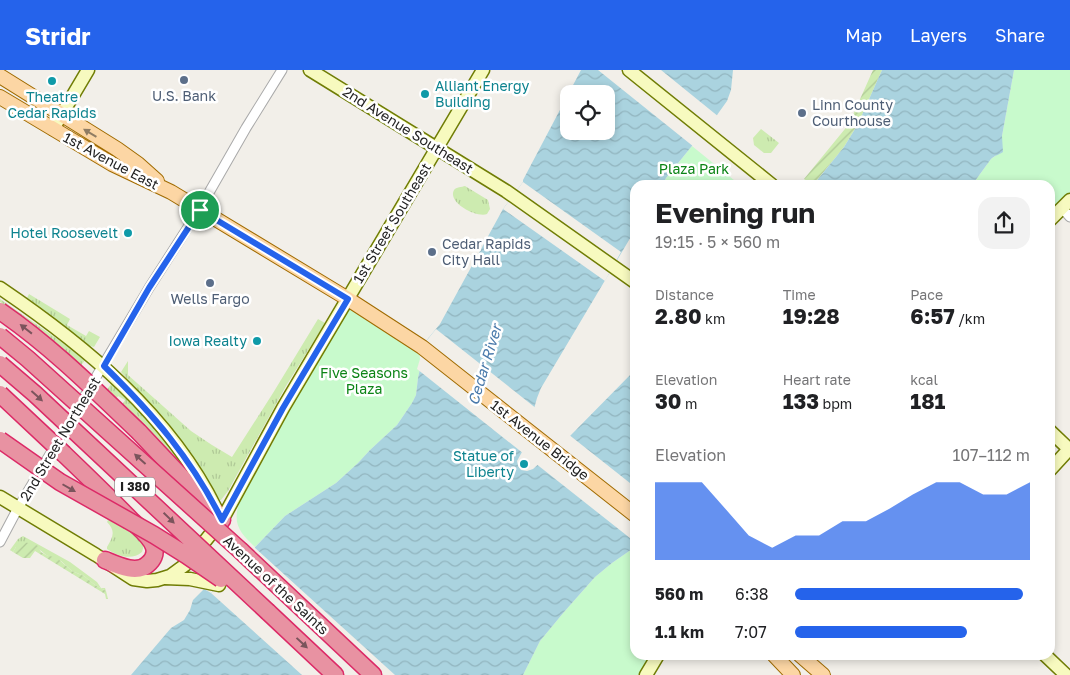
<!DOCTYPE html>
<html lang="en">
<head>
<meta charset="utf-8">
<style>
  :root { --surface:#fff; --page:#f2f2f2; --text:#202124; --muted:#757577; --accent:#2563eb }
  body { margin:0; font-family:"Golos Text",sans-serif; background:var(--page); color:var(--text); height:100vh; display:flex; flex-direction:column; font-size:19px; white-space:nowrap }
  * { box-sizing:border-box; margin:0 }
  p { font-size:16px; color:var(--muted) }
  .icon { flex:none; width:28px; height:28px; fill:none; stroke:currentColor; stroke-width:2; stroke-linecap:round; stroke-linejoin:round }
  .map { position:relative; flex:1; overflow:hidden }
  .details { position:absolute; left:630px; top:110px; width:425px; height:480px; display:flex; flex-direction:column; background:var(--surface); border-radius:15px; box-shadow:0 2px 8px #0003 }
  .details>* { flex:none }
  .controls { position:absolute; left:560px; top:15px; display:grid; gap:10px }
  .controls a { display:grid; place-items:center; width:55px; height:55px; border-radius:10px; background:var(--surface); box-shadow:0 2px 8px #0003; font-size:25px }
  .pin { position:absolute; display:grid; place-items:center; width:42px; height:42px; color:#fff; margin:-21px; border:2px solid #fff; border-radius:50%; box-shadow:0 1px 5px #0007 }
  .round { display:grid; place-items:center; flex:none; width:52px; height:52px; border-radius:15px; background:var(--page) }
  .head { display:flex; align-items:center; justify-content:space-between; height:85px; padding:0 25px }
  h1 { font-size:28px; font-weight:700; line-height:38px }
  .stats { display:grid; grid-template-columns:repeat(3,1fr); gap:8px; height:85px; padding:5px 25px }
  .stats div { display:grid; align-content:center }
  .stats b { font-size:21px; font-weight:700 }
  .stats small { font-size:14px; font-weight:400 }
  .stats p { font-size:14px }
  .chart { height:140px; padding:10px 25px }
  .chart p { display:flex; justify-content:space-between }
  .chart svg { width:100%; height:90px; margin-top:5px; fill:var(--accent); opacity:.7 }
  ul { padding:0 25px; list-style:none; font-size:16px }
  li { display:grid; grid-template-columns:80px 60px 1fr; align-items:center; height:38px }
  li i { height:12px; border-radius:6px; background:var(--accent) }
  header { display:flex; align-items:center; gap:30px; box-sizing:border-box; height:70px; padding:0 25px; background:var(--accent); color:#fff }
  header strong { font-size:24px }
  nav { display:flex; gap:28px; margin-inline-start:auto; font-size:18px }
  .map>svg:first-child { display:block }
  .grass { fill:url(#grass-tufts) }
  .park { fill:#c8facc }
  .garden { fill:url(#garden-furrows) }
  .water { fill:url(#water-waves); fill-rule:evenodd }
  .pier { fill:#f2efe9 }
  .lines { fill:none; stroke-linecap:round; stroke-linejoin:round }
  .street-casing { stroke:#a9a9a9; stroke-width:11 }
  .secondary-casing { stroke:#707d05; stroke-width:15 }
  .primary-casing { stroke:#a06b00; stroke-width:16 }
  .highway-casing { stroke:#dc2a67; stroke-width:19 }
  .street { stroke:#fff; stroke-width:9 }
  .secondary { stroke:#f7fabf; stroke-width:12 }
  .primary { stroke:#fcd6a4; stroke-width:14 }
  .highway { stroke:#e892a2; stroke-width:16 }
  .highway-bridge-casing { stroke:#dc2a67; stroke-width:19; stroke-linecap:butt }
  .highway-bridge { stroke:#e892a2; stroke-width:16 }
  .oneway { fill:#8f7c63 }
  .oneway2 { fill:#7b545c }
  .route-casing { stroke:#fff; stroke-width:10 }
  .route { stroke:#2563eb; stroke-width:6 }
  .service-dot { fill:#5c6f8a; stroke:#fff; stroke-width:2 }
  .culture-dot { fill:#0f9aa8; stroke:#fff; stroke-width:2 }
  .labels { text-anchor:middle; stroke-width:5; stroke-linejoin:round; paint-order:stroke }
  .shield { fill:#fff; stroke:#646464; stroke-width:1 }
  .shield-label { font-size:12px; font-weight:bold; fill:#222 }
  .culture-label { font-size:14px; fill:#0d838f; stroke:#fff; text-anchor:end }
  .service-label { font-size:14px; fill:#4e5e75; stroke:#fff }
  .street-label { font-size:14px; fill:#222; stroke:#fff }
  .park-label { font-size:14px; fill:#0c8416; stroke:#fff }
  .water-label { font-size:15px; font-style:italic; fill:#4a7aab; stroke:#fff }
</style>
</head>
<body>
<header>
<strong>Stridr</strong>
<nav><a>Map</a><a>Layers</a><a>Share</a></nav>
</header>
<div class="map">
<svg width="1070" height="605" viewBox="0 0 1070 605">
  <defs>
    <pattern id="grass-tufts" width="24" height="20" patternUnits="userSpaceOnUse" patternTransform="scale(1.25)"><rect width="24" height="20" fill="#cdebb0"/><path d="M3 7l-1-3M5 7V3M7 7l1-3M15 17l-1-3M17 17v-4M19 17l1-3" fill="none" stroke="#b0c997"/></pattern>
    <pattern id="garden-furrows" width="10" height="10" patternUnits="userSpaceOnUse" patternTransform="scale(1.25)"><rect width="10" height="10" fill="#cdebb0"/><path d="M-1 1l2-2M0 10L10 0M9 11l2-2" fill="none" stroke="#b0c997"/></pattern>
    <pattern id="water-waves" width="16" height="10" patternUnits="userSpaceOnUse" patternTransform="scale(1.25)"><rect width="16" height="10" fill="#aad3df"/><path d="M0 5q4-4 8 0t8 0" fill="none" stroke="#92b5bf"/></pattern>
  </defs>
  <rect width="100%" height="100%" fill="#f2efe9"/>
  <path class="grass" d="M761,59L779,73L771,83H764L754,75L753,68Z
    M465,116L488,130L490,139L487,144C476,148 447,132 454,120C456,117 462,117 465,116Z
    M29,224L70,249L67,255L86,266L89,261L100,267L94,277L87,275L44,240L27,228Z
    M0,229L86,289L79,298L0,232Z
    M318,249L325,253L286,316L228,421L221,430H220L206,409L130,315L131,313L121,302L128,291V305L191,361L212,375L232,387L273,323Z
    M112,313L132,332L165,369L189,404L127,343L129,339L121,337L125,330L118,326L114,332L105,322Z
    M75,429L129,458L141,468L144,475L142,482C132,491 117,486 107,479V477C113,467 116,461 107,452L108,450Z
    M23,466L70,492L97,512L101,518H105L106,521L95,515L84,506L72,501L61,491L46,485L39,479L16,477L13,482L10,480L18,469Z"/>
  <path class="park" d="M1014,0H1070V130L1050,150V115H972L991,89L998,84L1002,79V66Z
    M692,76L740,115H662L666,108Z
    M348,229L421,277L422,290L418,308L416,325L412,333L397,355L370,380L358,393L336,413L285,446L255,477C241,464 232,454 239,434L274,370L335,250Z
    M635,477V585H658L646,605H523L540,571L564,542L595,507L612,493Z"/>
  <path class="garden" d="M873,0H882L858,54L844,77L813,115L804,109L849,54Z
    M23,472L34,474L38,476L41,482L46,485L57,488L72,501L84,506L95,515L106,521L108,529H106L105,524L35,481L30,488H23L13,482L16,477Z"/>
  <path class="water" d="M581,0H733L731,20L727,31L717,45L666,108L662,115H635V160L541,318L537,328L522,382L517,391L518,396L521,400L527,401L533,399L570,366L635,300V477L612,493L595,507L564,542L540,571L523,605H131L171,558L184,550L190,540L193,530L204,519L211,523L285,446L336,413L358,393L370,380L397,355L412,333L416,325L418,308L422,290L421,277L440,254L503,139L523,112V110ZM569,24H606V61H569Z
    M882,0H1014L1002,66L1003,82C999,85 995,85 991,89L972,115L814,114L844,77L858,54Z"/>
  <path class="pier" d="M598,0H661L719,47L694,77Z
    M523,112L621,182L605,211L503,139Z
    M436,259L537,339L524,384L417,299L420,289L419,280Z
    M568,364L635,417V472L535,393Z
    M253,476L395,605H302L211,523L218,516L216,514Z"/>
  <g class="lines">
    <g class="street-casing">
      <path id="street" d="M1062,138L1070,147
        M0,472L18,438L149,218L199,140L246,58L282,0"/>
    </g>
    <g class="secondary-casing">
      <path id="secondary" d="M310,0L506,121L635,212
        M629,0L772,115
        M53,59L88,0
        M1050,150L1070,130
        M0,218C84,275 170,345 216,439
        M1050,361L1070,380
        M1050,400L1070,378
        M0,427L96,485L133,509L147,511L157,510L170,506L185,495L193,486L222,450L283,338L483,0
        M165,508L190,509L219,515
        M1045,585L1066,605
        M646,605L658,585"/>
    </g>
    <g class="primary-casing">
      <path id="primary" d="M0,6L117,79L138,94L157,111
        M0,27L112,94L171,122L348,229L422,277L635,445
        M774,585L793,605
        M800,585L823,605"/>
    </g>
    <g class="highway-casing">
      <path id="highway" d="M139,362L222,450
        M64,384C87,406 110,428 132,451C139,458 151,467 154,477C156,484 153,490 148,494C137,505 117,495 105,490
        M241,481L373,605
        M268,542L335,605"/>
    </g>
    <use href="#street" class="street"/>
    <use href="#secondary" class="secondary"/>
    <use href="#primary" class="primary"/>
    <use href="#highway" class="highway"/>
    <g class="highway-bridge-casing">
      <path id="highway-bridge" d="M0,241C51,276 95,320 139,362
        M0,266L28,289L241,481
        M0,294L35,324L268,542
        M0,324L64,384
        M0,370L60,412L154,465L186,485L221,509"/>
    </g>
    <use href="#highway-bridge" class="highway-bridge"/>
  </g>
  <defs><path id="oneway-solid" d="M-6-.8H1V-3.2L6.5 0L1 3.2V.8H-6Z" transform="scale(1.25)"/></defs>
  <use class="oneway" href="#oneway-solid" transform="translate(90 63) rotate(-149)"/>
  <g class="oneway2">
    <use href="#oneway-solid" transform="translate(26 259) rotate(-142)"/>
    <use href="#oneway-solid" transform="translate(37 326) rotate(42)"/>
    <use href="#oneway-solid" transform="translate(140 389) rotate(-138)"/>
    <use href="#oneway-solid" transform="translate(69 418) rotate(30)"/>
    <use href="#oneway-solid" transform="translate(169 448) rotate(44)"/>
    <use href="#oneway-solid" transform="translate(302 573) rotate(43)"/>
  </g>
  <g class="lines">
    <g class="route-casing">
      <path id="route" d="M200,140L348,229L283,338L222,450C191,388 153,344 104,296L149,218Z"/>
    </g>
    <use href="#route" class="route"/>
  </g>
  <g class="service-dot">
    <circle cx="184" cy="10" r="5"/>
    <circle cx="802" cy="43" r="5"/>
    <circle cx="432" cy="182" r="5"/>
    <circle cx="210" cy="213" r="5"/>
  </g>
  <g class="culture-dot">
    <circle cx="52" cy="11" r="5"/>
    <circle cx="425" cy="24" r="5"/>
    <circle cx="128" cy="163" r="5"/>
    <circle cx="257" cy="271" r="5"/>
    <circle cx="524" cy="394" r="5"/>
  </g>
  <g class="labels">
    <rect class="shield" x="115" y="407.5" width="40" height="19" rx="4"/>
    <g class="shield-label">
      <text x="135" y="421">I 380</text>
    </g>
    <g class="culture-label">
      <text x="435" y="21" text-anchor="start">Alliant Energy<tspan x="435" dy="16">Building</tspan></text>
      <text x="52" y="32" text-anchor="middle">Theatre<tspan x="52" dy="16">Cedar Rapids</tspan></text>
      <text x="118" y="168">Hotel Roosevelt</text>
      <text x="247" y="276">Iowa Realty</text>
      <text x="514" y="391">Statue of<tspan x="514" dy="16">Liberty</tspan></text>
    </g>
    <g class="service-label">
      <text x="184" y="31">U.S. Bank</text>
      <text x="812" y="40" text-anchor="start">Linn County<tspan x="812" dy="16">Courthouse</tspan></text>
      <text x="442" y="179" text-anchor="start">Cedar Rapids<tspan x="442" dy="16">City Hall</tspan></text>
      <text x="210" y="234">Wells Fargo</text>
    </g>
    <g class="street-label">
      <text transform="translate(408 60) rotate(32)" y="5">2nd Avenue Southeast</text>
      <text transform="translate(111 91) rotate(28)" y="5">1st Avenue East</text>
      <text transform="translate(392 153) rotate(-59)" y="5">1st Street Southeast</text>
      <text transform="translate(60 369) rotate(-59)" y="5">2nd Street Northeast</text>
      <text transform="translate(540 370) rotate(38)" y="5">1st Avenue Bridge</text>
      <text transform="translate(276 515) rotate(43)" y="5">Avenue of the Saints</text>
    </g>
    <g class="park-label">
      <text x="694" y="104">Plaza Park</text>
      <text x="364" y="308">Five Seasons<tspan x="364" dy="16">Plaza</tspan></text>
    </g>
    <g class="water-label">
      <text transform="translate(485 295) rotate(-73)" y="5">Cedar River</text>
    </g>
  </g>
</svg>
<div class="controls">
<a><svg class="icon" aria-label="locate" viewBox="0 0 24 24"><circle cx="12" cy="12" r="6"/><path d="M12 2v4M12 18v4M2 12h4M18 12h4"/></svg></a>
</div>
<div class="pin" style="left:200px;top:140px;background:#1e9e55"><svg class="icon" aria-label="arrive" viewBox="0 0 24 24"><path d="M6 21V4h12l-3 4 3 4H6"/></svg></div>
<section class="details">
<div class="head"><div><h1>Evening run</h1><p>19:15 · 5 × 560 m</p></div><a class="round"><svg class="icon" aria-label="share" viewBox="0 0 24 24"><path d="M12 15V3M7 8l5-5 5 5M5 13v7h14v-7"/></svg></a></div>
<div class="stats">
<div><p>Distance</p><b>2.80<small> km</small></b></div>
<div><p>Time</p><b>19:28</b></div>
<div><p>Pace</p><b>6:57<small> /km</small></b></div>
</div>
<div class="stats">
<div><p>Elevation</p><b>30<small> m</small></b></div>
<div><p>Heart rate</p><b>133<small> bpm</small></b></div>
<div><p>kcal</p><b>181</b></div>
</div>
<div class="chart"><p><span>Elevation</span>107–112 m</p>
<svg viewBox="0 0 160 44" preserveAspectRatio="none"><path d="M0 44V6L10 6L20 6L30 19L40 32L50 38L60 32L70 32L80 25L90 25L100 19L110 12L120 6L130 6L140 12L150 12L160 6V44z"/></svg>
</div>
<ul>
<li><b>560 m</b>6:38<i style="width:97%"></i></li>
<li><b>1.1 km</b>7:07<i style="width:73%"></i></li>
</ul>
</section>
</div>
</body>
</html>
